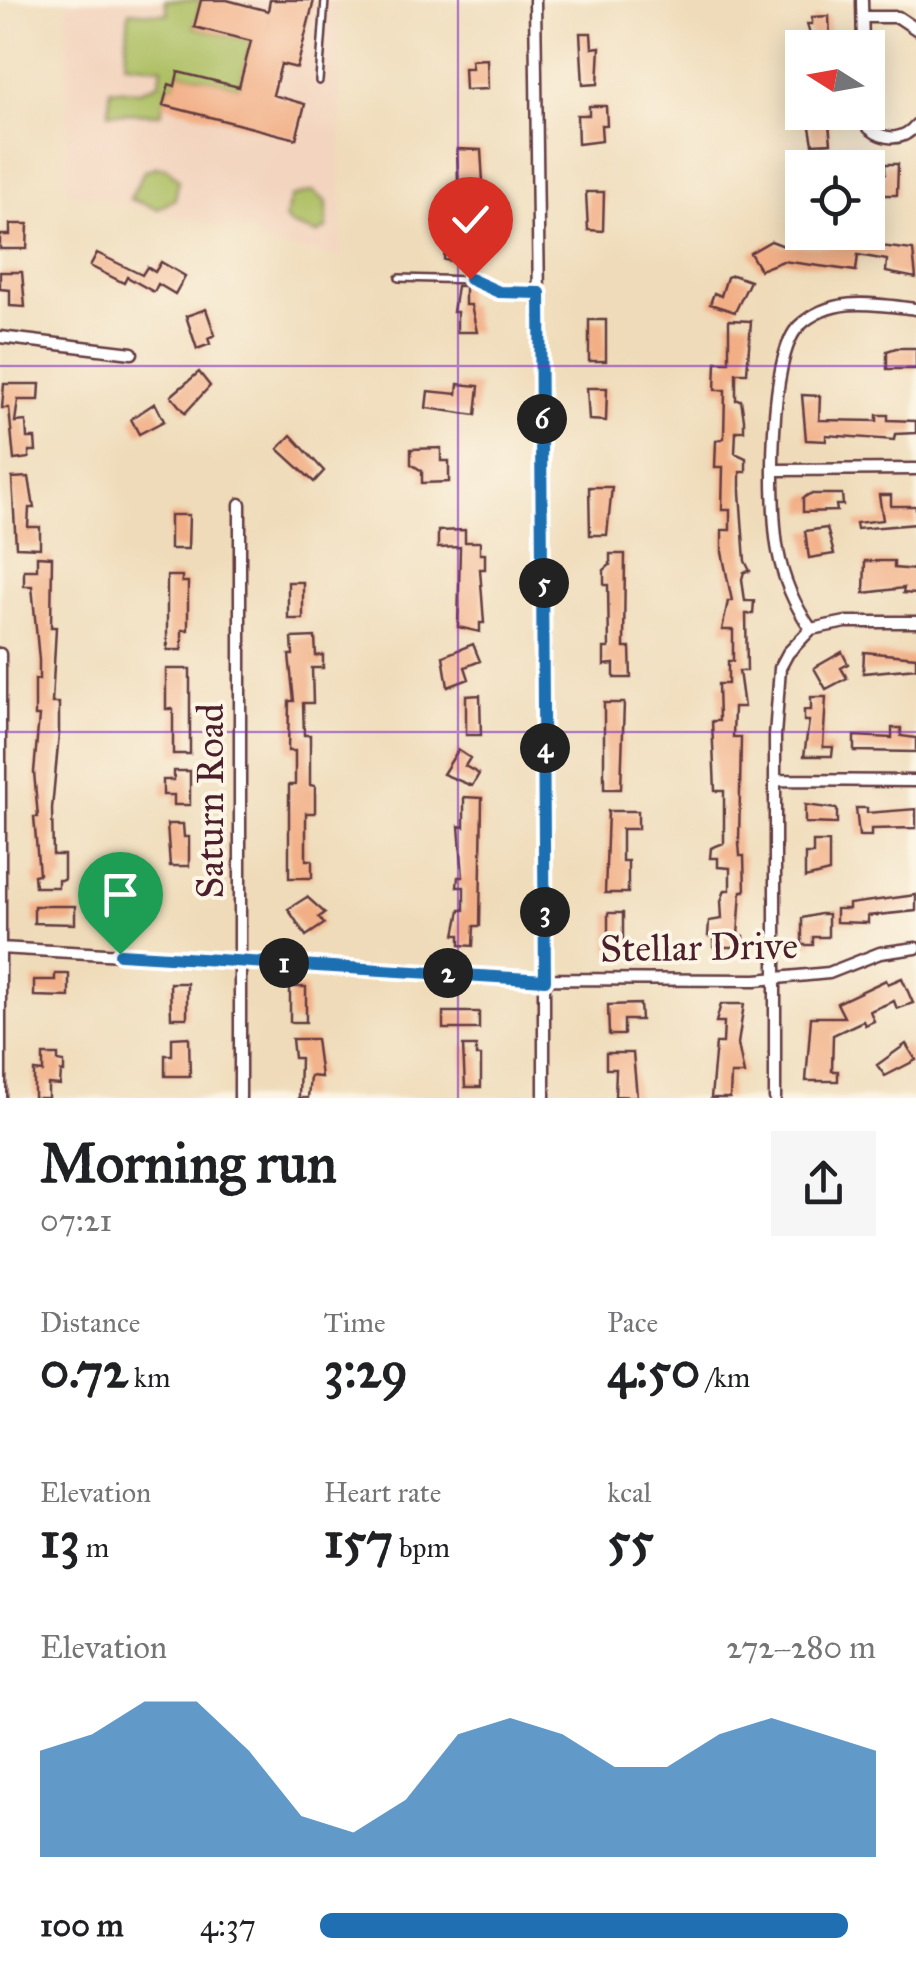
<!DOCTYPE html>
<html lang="en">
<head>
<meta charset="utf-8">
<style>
  :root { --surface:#fff; --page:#f6f6f6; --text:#202124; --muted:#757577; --accent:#1f6fb2 }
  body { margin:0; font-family:"IM FELL Great Primer",serif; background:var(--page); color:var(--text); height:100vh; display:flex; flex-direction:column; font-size:38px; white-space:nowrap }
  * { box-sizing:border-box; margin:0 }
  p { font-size:32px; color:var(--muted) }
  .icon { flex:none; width:55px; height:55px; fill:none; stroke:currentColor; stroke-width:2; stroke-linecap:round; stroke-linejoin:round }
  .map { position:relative; height:1098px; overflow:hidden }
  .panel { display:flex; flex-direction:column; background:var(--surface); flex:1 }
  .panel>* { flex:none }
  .needle { width:65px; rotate:281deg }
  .fabs { position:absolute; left:785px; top:30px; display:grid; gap:20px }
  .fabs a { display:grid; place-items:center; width:100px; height:100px; border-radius:0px; background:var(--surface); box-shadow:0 5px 25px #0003; font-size:50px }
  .pin { position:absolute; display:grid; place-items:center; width:85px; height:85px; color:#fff; margin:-102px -42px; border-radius:50% 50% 50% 0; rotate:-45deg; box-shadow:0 0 10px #0007 }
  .pin .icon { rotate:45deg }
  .km { position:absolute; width:50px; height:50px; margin:-25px; border-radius:50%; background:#222; color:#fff; font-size:28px; line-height:50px; text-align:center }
  .round { display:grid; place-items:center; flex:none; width:105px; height:105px; border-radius:0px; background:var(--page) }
  .head { display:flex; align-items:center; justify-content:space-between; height:170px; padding:0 40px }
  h1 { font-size:55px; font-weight:700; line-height:75px }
  .stats { display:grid; grid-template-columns:repeat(3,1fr); gap:15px; height:170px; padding:10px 40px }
  .stats div { display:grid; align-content:center }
  .stats b { font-size:50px; font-weight:700 }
  .stats small { font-size:28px; font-weight:400 }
  .stats p { font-size:28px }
  .chart { height:280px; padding:20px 40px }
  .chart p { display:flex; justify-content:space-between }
  .chart svg { width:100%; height:180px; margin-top:10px; fill:var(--accent); opacity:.7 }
  ul { padding:0 40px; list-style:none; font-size:32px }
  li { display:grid; grid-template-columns:160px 120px 1fr; align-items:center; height:75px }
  li i { height:25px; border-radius:12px; background:var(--accent) }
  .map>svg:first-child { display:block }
  .built { fill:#f3d4be }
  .green { fill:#adbf63; stroke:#7c6f47; stroke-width:2.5 }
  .building { fill:#f2af86 }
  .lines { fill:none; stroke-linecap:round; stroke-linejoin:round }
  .service-casing { stroke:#633b40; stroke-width:10 }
  .minor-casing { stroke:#633b40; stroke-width:15 }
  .service { stroke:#fff; stroke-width:5 }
  .minor { stroke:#fff; stroke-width:10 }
  .route-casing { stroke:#fff; stroke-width:20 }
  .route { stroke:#1f6fb2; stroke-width:12 }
  .grid { fill:none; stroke:#7b2cbf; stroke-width:2.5; stroke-opacity:0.55 }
  .labels { text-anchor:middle; stroke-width:8; stroke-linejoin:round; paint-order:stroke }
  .street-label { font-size:38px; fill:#4a1f2b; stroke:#fcf5e5 }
</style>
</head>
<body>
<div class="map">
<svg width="916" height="1098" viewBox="0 0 916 1098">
  <rect width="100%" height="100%" fill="#fcf5e5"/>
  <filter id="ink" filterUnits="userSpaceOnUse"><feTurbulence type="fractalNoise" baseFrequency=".01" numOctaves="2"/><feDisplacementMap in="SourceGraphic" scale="20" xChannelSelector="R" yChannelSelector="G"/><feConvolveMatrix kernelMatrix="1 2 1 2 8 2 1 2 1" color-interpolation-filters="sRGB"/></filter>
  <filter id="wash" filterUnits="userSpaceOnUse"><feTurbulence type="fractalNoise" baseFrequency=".0048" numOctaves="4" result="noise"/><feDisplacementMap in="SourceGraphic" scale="40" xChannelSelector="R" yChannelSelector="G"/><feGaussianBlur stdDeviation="2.25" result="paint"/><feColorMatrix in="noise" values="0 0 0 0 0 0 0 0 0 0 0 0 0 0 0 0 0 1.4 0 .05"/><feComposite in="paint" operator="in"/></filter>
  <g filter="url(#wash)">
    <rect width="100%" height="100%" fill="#efdbb9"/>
    <path class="built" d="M67,0H339L342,257L259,244L258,234L67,192Z"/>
    <path class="green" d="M165,0H201L194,27L251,41L239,87L179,72L175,86L168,85L161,114L109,113L110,89L140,91L159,83L162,67L125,63L129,11L168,14Z
      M155,167L167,168L179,180L175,199L158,209L130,199L144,171Z
      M313,191L327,202V228L317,234L290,225L285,218L291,197Z"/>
    <g id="blocks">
      <path class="building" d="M201,0H227L268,11L270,0H314L297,68L281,64L273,95L305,104L296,139L163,105L169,84L175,86L178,72L239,87L251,41L194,27Z
        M829,16L830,38L837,37V48H814L807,24H812V17Z
        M580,33H591L592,48L600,47L598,84L583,85Z
        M487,59L488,89L465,90L464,68H472L471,60Z
        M589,106H606L607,125H601L602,141L578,144L577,115H589Z
        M828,114L831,143L813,144L808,116Z
        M457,149L481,150L483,182L458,181Z
        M885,164H898L897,195H868V174H885Z
        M586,192H604L603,231L588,230Z
        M464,210L479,211V252L463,250L461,262L444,260L445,247L460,249Z
        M10,224H28L27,249H0V235H10Z
        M848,234L881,240L880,246L913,250L916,278L886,272L887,260L858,255L856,271L783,261L760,270L750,253L771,241L784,246L846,247Z
        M97,253L142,275L147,267L155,272L161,262L185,276L175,294L158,284L154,292L127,277L124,283L90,266Z
        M0,272H22L25,307L10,306V290L0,289Z
        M733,275L750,281L735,312L710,304L714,293L721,296L727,277Z
        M457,286H465V305H471L477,332H457V312H453Z
        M206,309L215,335L208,338L210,344L197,349L186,316Z
        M589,320H606V361H589Z
        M729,320L751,321L747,373H736V400H741L744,419V431H736L735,453L746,458V472H740V492L745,561L750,571L744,572L742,579L745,601H754L753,614H746L747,671H739L744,707H734L733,737H741L739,843L740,856H744L745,891H741L738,936H744V947H714V936H708L709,921L722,919L721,901L725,890H730V868L718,867V858H710L711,848L724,843V791H715L712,721H719L718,684H728V661H733V630H722L728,601H732L722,552V530H730V510H722L723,467H715L716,441L724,438L725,390H715L716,362H729Z
        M896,348H916V369H887V351Z
        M199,372L210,386L185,413L171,396Z
        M4,384H40L39,400H18L15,422L26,421L27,438H35L36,451H29V458L14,460L9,408H2Z
        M458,384L479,386L476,415L426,408L428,391L457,394Z
        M587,388H607L606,421L589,420Z
        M802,395L820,396L819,420L877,421V415H888V420L916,421V433L895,434L894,440L826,435V441L806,440Z
        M155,403L164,421L139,434L131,419Z
        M291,435L324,471L314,482L278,449Z
        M441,448V461H449V482L422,483V471L411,464V449Z
        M29,477L34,508H29L28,527H40V548L16,547L12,478Z
        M589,487H612L607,535H590Z
        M810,494H842L843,505H836L837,511L803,512V498Z
        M879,495H891V506H916V524L857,529L856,523L883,520Z
        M170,515H189L188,549H170Z
        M827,528L834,554L809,558L805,531Z
        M465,530V542H480V554H485V569H480L484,623H480V632L458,627L460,547L438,548V531Z
        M610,554H625L624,648H630L631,678H614V664L604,665V648H609L608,585H604V570L610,565Z
        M37,556L52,557L51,627H56L52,703H59V734L52,809L53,855H64V880H58V887H35L34,875L39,874L34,817H38L34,772L39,716H35V679L39,680V660L32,586H24V570H37Z
        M865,561H894V568L916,570V594L903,593L904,588L864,593Z
        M167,576H182V582H188V630H182V650H167Z
        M288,582H303V619H288Z
        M315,637L316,656L323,655V668H312L313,703H303L304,735H310V785L315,786V813H306V860H312V878H289V785H295V751H288L289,701H294L289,655H293L292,638Z
        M473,644L480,661L465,667L469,679L448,687L443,656Z
        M842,652L848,664L841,668L847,678L826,689L814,668Z
        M864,652L916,657V668L863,673Z
        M166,669H190V754H173V709H166Z
        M480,695L481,735H466V696Z
        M811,697H826L823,747H833L832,756H804L809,721H804V710H811Z
        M604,703H624L621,789H604Z
        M892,728H901V736L916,738V752L854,751V736L892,738Z
        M458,750L470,758L465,766L479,774L472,786L443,774Z
        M174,771H190V805H174V795H163V780H174Z
        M464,797L482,798L480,926H474L473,946L460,945V935H455L460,910H464V887H457L458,877H463L459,826L464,827Z
        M805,805L837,809V824L805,823Z
        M856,808H867V813L916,809V828L871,829V836H859Z
        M608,811H638V829H622V861H628V893H605Z
        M167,824H183L184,837H189V866H170Z
        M813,842H829V872L805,878V854H813Z
        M916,895V911L868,916V923L836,922V909H849V904Z
        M307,897L325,913L319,917L324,924L306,936L288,909Z
        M34,906H75V924L34,923Z
        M608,913H623V941H629V951H608Z
        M820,914H828V937H813V945H802V918Z
        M55,974H69V997L34,996V980H55Z
        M902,978L913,1003L897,1009L894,1001L870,1011L874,1021L865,1025L863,1021L833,1035L832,1071H838V1081H806L811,1017H844L837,1003L886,980L888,984Z
        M170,983H187V1018H171Z
        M290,987H306V1022H290Z
        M640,1004L641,1020H624V1035H609L608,1005Z
        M721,1004H744L738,1044L744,1074H731L730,1098H711L716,1043H723L724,1022H716Z
        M443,1012H479V1029H443Z
        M189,1037L190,1076H165V1055H172V1038Z
        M292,1039H316L321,1077L310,1076L308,1098H299L300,1058H294Z
        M906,1044L916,1060L885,1076L877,1065Z
        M463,1046H476V1056H481V1087H465Z
        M606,1053H633L637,1097L615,1096L616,1069H606Z
        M43,1055H58V1061L64,1062V1072H61L60,1085L48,1084V1098H34V1071L43,1072Z"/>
    </g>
  </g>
  <g filter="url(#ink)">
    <use href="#blocks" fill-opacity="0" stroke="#633b40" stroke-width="2.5"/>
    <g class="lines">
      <g class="service-casing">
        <path id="service" d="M319,81L325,0
          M399,278L473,280L499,292L538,293"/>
      </g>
      <g class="minor-casing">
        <path id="minor" d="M535,0L544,679V1098
          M862,0L863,48
          M863,17H898L916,29
          M865,112L869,128C885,141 903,141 916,125
          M0,337L132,353
          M776,470L916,469
          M240,504V1098
          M811,629C795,606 783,579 778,551C770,508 768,356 799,326C832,295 875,304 916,309
          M0,654V1098
          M775,780L916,781
          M0,948L545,979L756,980L829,973L880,953L916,948
          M775,1098V736L780,668L788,653L811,629L846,622H916"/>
      </g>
      <use href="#service" class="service"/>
      <use href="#minor" class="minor"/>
    </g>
  </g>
  <g class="lines" filter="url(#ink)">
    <g class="route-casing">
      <path id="route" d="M120,954L545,980L540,293L499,292L470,279"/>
    </g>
    <use href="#route" class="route"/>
  </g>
  <path class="grid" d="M458,0V1098M0,366H916M0,732H916"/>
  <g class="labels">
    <g class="street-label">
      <text transform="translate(210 801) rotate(-90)" y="13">Saturn Road</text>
      <text transform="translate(699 947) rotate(-1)" y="13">Stellar Drive</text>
    </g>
  </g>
</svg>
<div class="fabs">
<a><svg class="needle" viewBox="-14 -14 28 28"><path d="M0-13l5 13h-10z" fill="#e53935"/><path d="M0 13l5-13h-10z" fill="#757577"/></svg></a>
<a><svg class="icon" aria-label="locate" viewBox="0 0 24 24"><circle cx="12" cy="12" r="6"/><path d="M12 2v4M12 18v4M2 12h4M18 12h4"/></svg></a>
</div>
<div class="pin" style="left:120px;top:954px;background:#1e9e55"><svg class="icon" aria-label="arrive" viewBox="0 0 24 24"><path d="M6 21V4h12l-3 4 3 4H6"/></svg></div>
<div class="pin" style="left:470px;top:279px;background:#d93025"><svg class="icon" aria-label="check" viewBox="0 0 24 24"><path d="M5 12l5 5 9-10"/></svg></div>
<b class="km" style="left:284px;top:963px">1</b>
<b class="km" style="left:448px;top:973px">2</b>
<b class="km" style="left:545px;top:912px">3</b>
<b class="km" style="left:545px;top:748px">4</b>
<b class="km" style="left:544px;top:583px">5</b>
<b class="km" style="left:542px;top:419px">6</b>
</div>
<section class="panel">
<div class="head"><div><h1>Morning run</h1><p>07:21</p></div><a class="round"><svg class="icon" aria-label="share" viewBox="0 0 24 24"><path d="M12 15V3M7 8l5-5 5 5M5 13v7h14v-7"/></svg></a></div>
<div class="stats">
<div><p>Distance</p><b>0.72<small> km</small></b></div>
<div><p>Time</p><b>3:29</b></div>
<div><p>Pace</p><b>4:50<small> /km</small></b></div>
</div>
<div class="stats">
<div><p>Elevation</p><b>13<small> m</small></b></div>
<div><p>Heart rate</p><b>157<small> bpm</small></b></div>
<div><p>kcal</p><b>55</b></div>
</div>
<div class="chart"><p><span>Elevation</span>272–280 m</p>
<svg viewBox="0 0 160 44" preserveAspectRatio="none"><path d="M0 44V18L10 14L20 6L30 6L40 18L50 34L60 38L70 30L80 14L90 10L100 14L110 22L120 22L130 14L140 10L150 14L160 18V44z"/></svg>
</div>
<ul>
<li><b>100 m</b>4:37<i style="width:95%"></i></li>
</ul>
</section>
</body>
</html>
